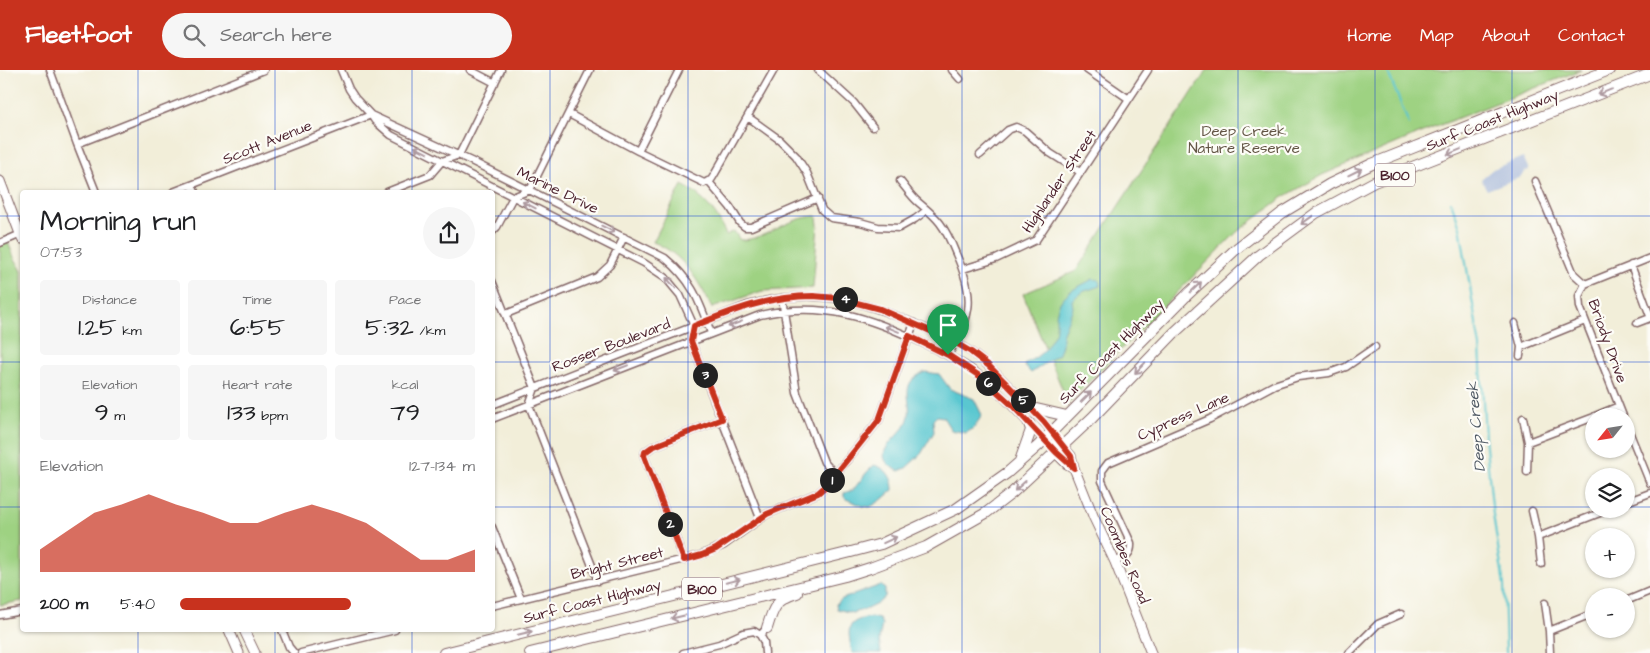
<!DOCTYPE html>
<html lang="en">
<head>
<meta charset="utf-8">
<style>
  :root { --surface:#fff; --page:#f6f6f6; --text:#202124; --muted:#757577; --accent:#c8321e }
  body { margin:0; font-family:"Architects Daughter",sans-serif; background:var(--page); color:var(--text); height:100vh; display:flex; flex-direction:column; font-size:19px; white-space:nowrap }
  * { box-sizing:border-box; margin:0 }
  p { font-size:16px; color:var(--muted) }
  .icon { flex:none; width:28px; height:28px; fill:none; stroke:currentColor; stroke-width:2; stroke-linecap:round; stroke-linejoin:round }
  .map { position:relative; flex:1; overflow:hidden }
  .sheet { position:absolute; left:20px; top:120px; width:475px; height:442px; display:flex; flex-direction:column; background:var(--surface); border-radius:5px; box-shadow:0 1px 4px #0004 }
  .sheet>* { flex:none }
  .needle { width:32px; rotate:240deg }
  .tools { position:absolute; left:1585px; top:338px; display:grid; gap:10px }
  .tools a { display:grid; place-items:center; width:50px; height:50px; border-radius:50%; background:var(--surface); box-shadow:0 1px 4px #0004; font-size:25px }
  .pin { position:absolute; display:grid; place-items:center; width:42px; height:42px; color:#fff; margin:-51px -21px; border-radius:50% 50% 50% 0; rotate:-45deg; box-shadow:0 0 5px #0007 }
  .pin .icon { rotate:45deg }
  .km { position:absolute; width:25px; height:25px; margin:-12px; border-radius:50%; background:#222; color:#fff; font-size:14px; line-height:25px; text-align:center }
  .round { display:grid; place-items:center; flex:none; width:52px; height:52px; border-radius:26px; background:var(--page) }
  .overview { display:flex; align-items:center; justify-content:space-between; height:85px; padding:0 20px }
  h1 { font-size:28px; font-weight:600; line-height:38px }
  .figures { display:grid; grid-template-columns:repeat(3,1fr); gap:8px; height:85px; padding:5px 20px }
  .figures div { display:grid; align-content:center; border-radius:5px; background:var(--page); text-align:center }
  .figures b { font-size:25px; font-weight:600 }
  .figures small { font-size:14px; font-weight:400 }
  .figures p { font-size:14px }
  .chart { height:140px; padding:10px 20px }
  .chart p { display:flex; justify-content:space-between }
  .chart svg { width:100%; height:90px; margin-top:5px; fill:var(--accent); opacity:.7 }
  ul { padding:0 20px; list-style:none; font-size:16px }
  li { display:grid; grid-template-columns:80px 60px 1fr; align-items:center; height:38px }
  li i { height:12px; border-radius:6px; background:var(--accent) }
  header { display:flex; align-items:center; gap:30px; box-sizing:border-box; height:70px; padding:0 25px; background:var(--accent); color:#fff }
  header strong { font-size:24px }
  nav { display:flex; gap:28px; margin-inline-start:auto; font-size:18px }
  .search { width:350px; height:45px; background:var(--page); display:flex; align-items:center; gap:12px; box-sizing:border-box; padding:0 18px; border-radius:28px; color:var(--muted); font-size:19px }
  .map>svg:first-child { display:block }
  .industrial { fill:#b7c5de }
  .green { fill:#9ed282; stroke:#747856 }
  .water { fill:#5ac7d0; stroke:#52737e }
  .lines { fill:none; stroke-linecap:round; stroke-linejoin:round }
  .stream { stroke:#5ac7d0; stroke-width:2 }
  .street-casing { stroke:#856768; stroke-width:9 }
  .secondary-casing { stroke:#856768; stroke-width:11 }
  .primary-casing { stroke:#856768; stroke-width:12 }
  .street { stroke:#fff; stroke-width:6 }
  .secondary { stroke:#fff; stroke-width:9 }
  .primary { stroke:#fff; stroke-width:10 }
  .oneway { stroke:#ae9aa0 }
  .route-casing { stroke:#fff; stroke-width:10 }
  .route { stroke:#c8321e; stroke-width:6 }
  .grid { fill:none; stroke:#1d4ed8; stroke-width:1; stroke-opacity:0.55 }
  .labels { text-anchor:middle; stroke-width:4.5; stroke-linejoin:round; paint-order:stroke }
  .shield { fill:#fdfcf7; stroke:#806168; stroke-width:1 }
  .shield-label { font-size:14px; font-weight:bold; fill:#4a1f2b }
  .street-label { font-size:15px; fill:#4a1f2b; stroke:#fdfcf7 }
  .park-label { font-size:15px; fill:#635545; stroke:#fdfcf7 }
  .water-label { font-size:16px; font-style:italic; fill:#505a65; stroke:#fdfcf7 }
</style>
</head>
<body>
<header>
<strong>Fleetfoot</strong>
<div class="search"><svg class="icon" aria-label="search" viewBox="0 0 24 24"><circle cx="10" cy="10" r="6"/><path d="M15 15l6 6"/></svg>Search here</div>
<nav><a>Home</a><a>Map</a><a>About</a><a>Contact</a></nav>
</header>
<div class="map">
<svg width="1650" height="583" viewBox="0 0 1650 583">
  <rect width="100%" height="100%" fill="#fdfcf7"/>
  <filter id="ink" filterUnits="userSpaceOnUse"><feTurbulence type="fractalNoise" baseFrequency=".02" numOctaves="2"/><feDisplacementMap in="SourceGraphic" scale="10" xChannelSelector="R" yChannelSelector="G"/><feConvolveMatrix kernelMatrix="1 2 1 2 8 2 1 2 1" color-interpolation-filters="sRGB"/></filter>
  <filter id="wash" filterUnits="userSpaceOnUse"><feTurbulence type="fractalNoise" baseFrequency=".0096" numOctaves="4" result="noise"/><feDisplacementMap in="SourceGraphic" scale="20" xChannelSelector="R" yChannelSelector="G"/><feGaussianBlur stdDeviation="1.12" result="paint"/><feColorMatrix in="noise" values="0 0 0 0 0 0 0 0 0 0 0 0 0 0 0 0 0 1.4 0 .05"/><feComposite in="paint" operator="in"/></filter>
  <g filter="url(#wash)">
    <rect width="100%" height="100%" fill="#f2eed9"/>
    <path class="industrial" d="M1523,87L1529,100L1524,102L1521,107L1487,120L1481,109L1493,99Z"/>
    <path class="green" d="M1207,0H1581L1435,57L1322,105L1282,128L1237,162L1068,333L1023,224L1076,201Z
      M682,115L698,124V126C712,137 720,149 726,165L734,161L740,170C767,170 787,147 817,146L818,155L813,218L762,221L712,238C699,211 682,183 653,172Z
      M7,170L14,187L22,201V531L0,535V173Z"/>
    <path class="water" d="M1093,209L1099,210L1100,216L1082,222L1072,230L1073,238L1062,265V275L1059,284L1031,303L1024,295C1029,290 1035,289 1040,284C1044,282 1051,270 1054,265C1057,260 1056,252 1056,246C1059,223 1075,219 1093,209Z
      M925,302L939,304L950,319L974,329L982,345L974,358L966,363L951,360L943,347L937,346L933,350L934,362L921,384L906,398L899,401C892,398 884,393 884,385C884,375 901,363 906,354C917,334 894,314 925,302Z
      M874,395C887,398 893,408 893,420L880,431L870,437L863,436L846,429L844,427V423L853,420L867,402Z
      M881,515L885,519V527L877,534L867,539L852,543L837,539L836,534L842,529Z
      M871,547L879,549L882,554L879,570L881,583H852C848,560 844,551 871,547Z"/>
    <g class="lines">
      <path class="stream" d="M1387,0L1409,54
        M1451,132L1460,157L1480,277L1485,367L1493,445L1504,515L1506,583"/>
    </g>
  </g>
  <g filter="url(#ink)">
    <g class="lines">
      <g class="street-casing">
        <path id="street" d="M50,0L77,74L96,122
          M341,0L349,19L355,28L371,45L375,51L391,65L644,193L665,207L680,225L694,256L691,271L760,448
          M470,0L495,13
          M818,0L854,33L873,57
          M952,0L960,9
          M1087,0L1129,29
          M569,44L638,81L704,113L711,110L713,107L774,0
          M371,45L471,91L665,188C693,211 699,231 711,263
          M748,47L780,70L796,86L807,103L822,140L831,148L860,152L878,157L899,158L915,149L927,140
          M77,74L264,0
          M638,81L679,0
          M980,85L1008,60L1016,57L1025,61L1050,83L1080,102
          M708,111L730,137L740,153L745,157H751L818,128
          M900,111C906,118 911,126 918,132C925,138 934,145 940,153C947,162 952,174 956,184C975,226 973,246 948,285
          M1535,111L1574,204L1585,214
          M192,115L195,122
          M173,122L371,45
          M387,122L430,105L442,91L459,85L501,0
          M492,162L497,157L513,127L530,120L590,0
          M0,173L21,164
          M1631,195L1650,246
          M963,199L996,189L1036,170L1148,0
          M492,211L535,318L529,335L598,511
          M782,228L797,323L824,392L836,405
          M506,244L597,207L610,195L624,167
          M1515,253L1521,277L1520,286
          M1637,253L1650,248
          M1521,277L1585,251
          M492,335L748,235C813,217 860,229 920,256C938,264 955,271 971,282C987,293 1000,307 1013,320C1026,334 1040,347 1052,362
          M1595,346L1619,336
          M1623,346L1580,237L1579,226L1585,214L1650,188
          M1523,348L1528,372L1527,402
          M492,349L760,245C822,230 872,248 927,275C947,285 966,294 983,308C1005,327 1024,349 1044,370
          M1626,354L1650,413
          M1528,372L1594,347
          M1626,432L1650,423
          M1532,441L1538,467L1541,494
          M492,457L521,529
          M1538,467L1610,439
          M684,490L644,386L645,382L652,377L722,349
          M1115,492C1125,487 1132,485 1131,473L1102,411V401L1108,393L1210,349L1274,315L1298,307L1329,303L1346,297L1375,277
          M1626,531L1650,521
          M1545,533L1549,561L1550,583
          M492,536L701,485L724,475L767,444L818,423L827,415L879,350L914,253
          M0,545L22,541
          M282,560L289,577L294,583
          M1549,561L1594,543
          M760,565L764,572L765,583
          M301,583L395,560
          M683,583L719,574L743,563L754,561L760,565L767,558
          M1349,583L1378,554L1401,544"/>
      </g>
      <g class="secondary-casing">
        <path id="secondary" d="M0,111L22,169
          M1062,376L1071,386L1074,398L1094,448L1115,492L1151,583
          M1056,383L1067,394L1074,398
          M229,560L239,583
          M244,560L255,583"/>
      </g>
      <g class="primary-casing">
        <path id="primary" d="M1032,338L1067,346
          M1020,391L1031,360L1029,353
          M767,558C773,538 776,529 797,523
          M444,583L851,482L881,474L956,439L1007,403L1038,376L1188,224L1236,179L1282,143L1330,114L1372,94L1609,0
          M530,583L845,506L870,498L926,477L986,443L1012,423L1092,348L1174,263L1259,185L1316,143L1374,112L1650,4"/>
      </g>
      <use href="#street" class="street"/>
      <use href="#secondary" class="secondary"/>
      <use href="#primary" class="primary"/>
    </g>
    <defs><path id="oneway-shaft" d="M-6 0H5M1.5-3L5.5 0L1.5 3" fill="none" stroke-width="1.6" stroke-linecap="round" stroke-linejoin="round" transform="scale(1.25)"/></defs>
    <g class="oneway">
      <use href="#oneway-shaft" transform="translate(1605 22) rotate(158)"/>
      <use href="#oneway-shaft" transform="translate(421 80) rotate(-153)"/>
      <use href="#oneway-shaft" transform="translate(1454 82) rotate(158)"/>
      <use href="#oneway-shaft" transform="translate(1355 102) rotate(-26)"/>
      <use href="#oneway-shaft" transform="translate(529 135) rotate(-153)"/>
      <use href="#oneway-shaft" transform="translate(1307 150) rotate(144)"/>
      <use href="#oneway-shaft" transform="translate(608 159) rotate(26)"/>
      <use href="#oneway-shaft" transform="translate(671 213) rotate(-132)"/>
      <use href="#oneway-shaft" transform="translate(1196 217) rotate(-44)"/>
      <use href="#oneway-shaft" transform="translate(735 254) rotate(159)"/>
      <use href="#oneway-shaft" transform="translate(892 259) rotate(-158)"/>
      <use href="#oneway-shaft" transform="translate(621 298) rotate(159)"/>
      <use href="#oneway-shaft" transform="translate(1140 298) rotate(134)"/>
      <use href="#oneway-shaft" transform="translate(1086 327) rotate(-45)"/>
      <use href="#oneway-shaft" transform="translate(1020 416) rotate(138)"/>
      <use href="#oneway-shaft" transform="translate(890 470) rotate(-25)"/>
      <use href="#oneway-shaft" transform="translate(733 511) rotate(-14)"/>
      <use href="#oneway-shaft" transform="translate(678 547) rotate(166)"/>
      <use href="#oneway-shaft" transform="translate(525 563) rotate(-14)"/>
    </g>
  </g>
  <g class="lines" filter="url(#ink)">
    <g class="route-casing">
      <path id="route" d="M813,226L838,228L880,239L951,270L971,282L988,295L1044,352L1071,386L1074,398L1056,382L1012,335L981,307L948,285L909,266L879,350L827,415L818,423L767,444L716,479L702,485L684,490L644,386L645,382L652,377L722,349L691,271L694,256C733,240 770,226 813,226Z"/>
    </g>
    <use href="#route" class="route"/>
  </g>
  <path class="grid" d="M138,0V122M275,0V122M412,0V122M550,0V583M688,0V583M825,0V583M962,0V583M1100,0V583M1238,0V583M1375,0V583M1512,0V583M0,146H22M492,146H1650M0,292H22M492,292H1650M0,437H22M492,437H1594M1626,437H1650M138,560V583M275,560V583M412,560V583"/>
  <g class="labels">
    <g class="shield">
      <rect x="1375" y="93.5" width="40" height="23" rx="4"/>
      <rect x="682" y="507.5" width="40" height="23" rx="4"/>
    </g>
    <g class="shield-label">
      <text x="1395" y="110">B100</text>
      <text x="702" y="524">B100</text>
    </g>
    <g class="street-label">
      <text transform="translate(1492 50) rotate(-22)" y="5">Surf Coast Highway</text>
      <text transform="translate(267 72) rotate(-22)" y="5">Scott Avenue</text>
      <text transform="translate(1059 111) rotate(-56)" y="5">Highlander Street</text>
      <text transform="translate(558 120) rotate(26)" y="5">Marine Drive</text>
      <text transform="translate(1608 271) rotate(70)" y="5">Briody Drive</text>
      <text transform="translate(611 275) rotate(-21)" y="5">Rosser Boulevard</text>
      <text transform="translate(1111 281) rotate(-45)" y="5">Surf Coast Highway</text>
      <text transform="translate(1183 346) rotate(-24)" y="5">Cypress Lane</text>
      <text transform="translate(1125 485) rotate(67)" y="5">Coombes Road</text>
      <text transform="translate(617 493) rotate(-14)" y="5">Bright Street</text>
      <text transform="translate(592 531) rotate(-14)" y="5">Surf Coast Highway</text>
    </g>
    <g class="park-label">
      <text x="1244" y="66">Deep Creek<tspan x="1244" dy="17">Nature Reserve</tspan></text>
    </g>
    <g class="water-label">
      <text transform="translate(1475 357) rotate(-95)" y="6">Deep Creek</text>
    </g>
  </g>
</svg>
<div class="tools">
<a><svg class="needle" viewBox="-14 -14 28 28"><path d="M0-13l5 13h-10z" fill="#e53935"/><path d="M0 13l5-13h-10z" fill="#757577"/></svg></a>
<a><svg class="icon" aria-label="layers" viewBox="0 0 24 24"><path d="M12 4l9 5-9 5-9-5zM3 14l9 5 9-5"/></svg></a>
<a>+</a>
<a>−</a>
</div>
<div class="pin" style="left:948px;top:285px;background:#1e9e55"><svg class="icon" aria-label="arrive" viewBox="0 0 24 24"><path d="M6 21V4h12l-3 4 3 4H6"/></svg></div>
<b class="km" style="left:832px;top:410px">1</b>
<b class="km" style="left:670px;top:454px">2</b>
<b class="km" style="left:705px;top:305px">3</b>
<b class="km" style="left:845px;top:229px">4</b>
<b class="km" style="left:1023px;top:330px">5</b>
<b class="km" style="left:988px;top:313px">6</b>
<section class="sheet">
<div class="overview"><div><h1>Morning run</h1><p>07:53</p></div><a class="round"><svg class="icon" aria-label="share" viewBox="0 0 24 24"><path d="M12 15V3M7 8l5-5 5 5M5 13v7h14v-7"/></svg></a></div>
<div class="figures">
<div><p>Distance</p><b>1.25<small> km</small></b></div>
<div><p>Time</p><b>6:55</b></div>
<div><p>Pace</p><b>5:32<small> /km</small></b></div>
</div>
<div class="figures">
<div><p>Elevation</p><b>9<small> m</small></b></div>
<div><p>Heart rate</p><b>133<small> bpm</small></b></div>
<div><p>kcal</p><b>79</b></div>
</div>
<div class="chart"><p><span>Elevation</span>127–134 m</p>
<svg viewBox="0 0 160 44" preserveAspectRatio="none"><path d="M0 44V33L10 24L20 15L30 11L40 6L50 11L60 15L70 20L80 20L90 15L100 11L110 15L120 20L130 29L140 38L150 38L160 33V44z"/></svg>
</div>
<ul>
<li><b>200 m</b>5:40<i style="width:58%"></i></li>
</ul>
</section>
</div>
</body>
</html>
